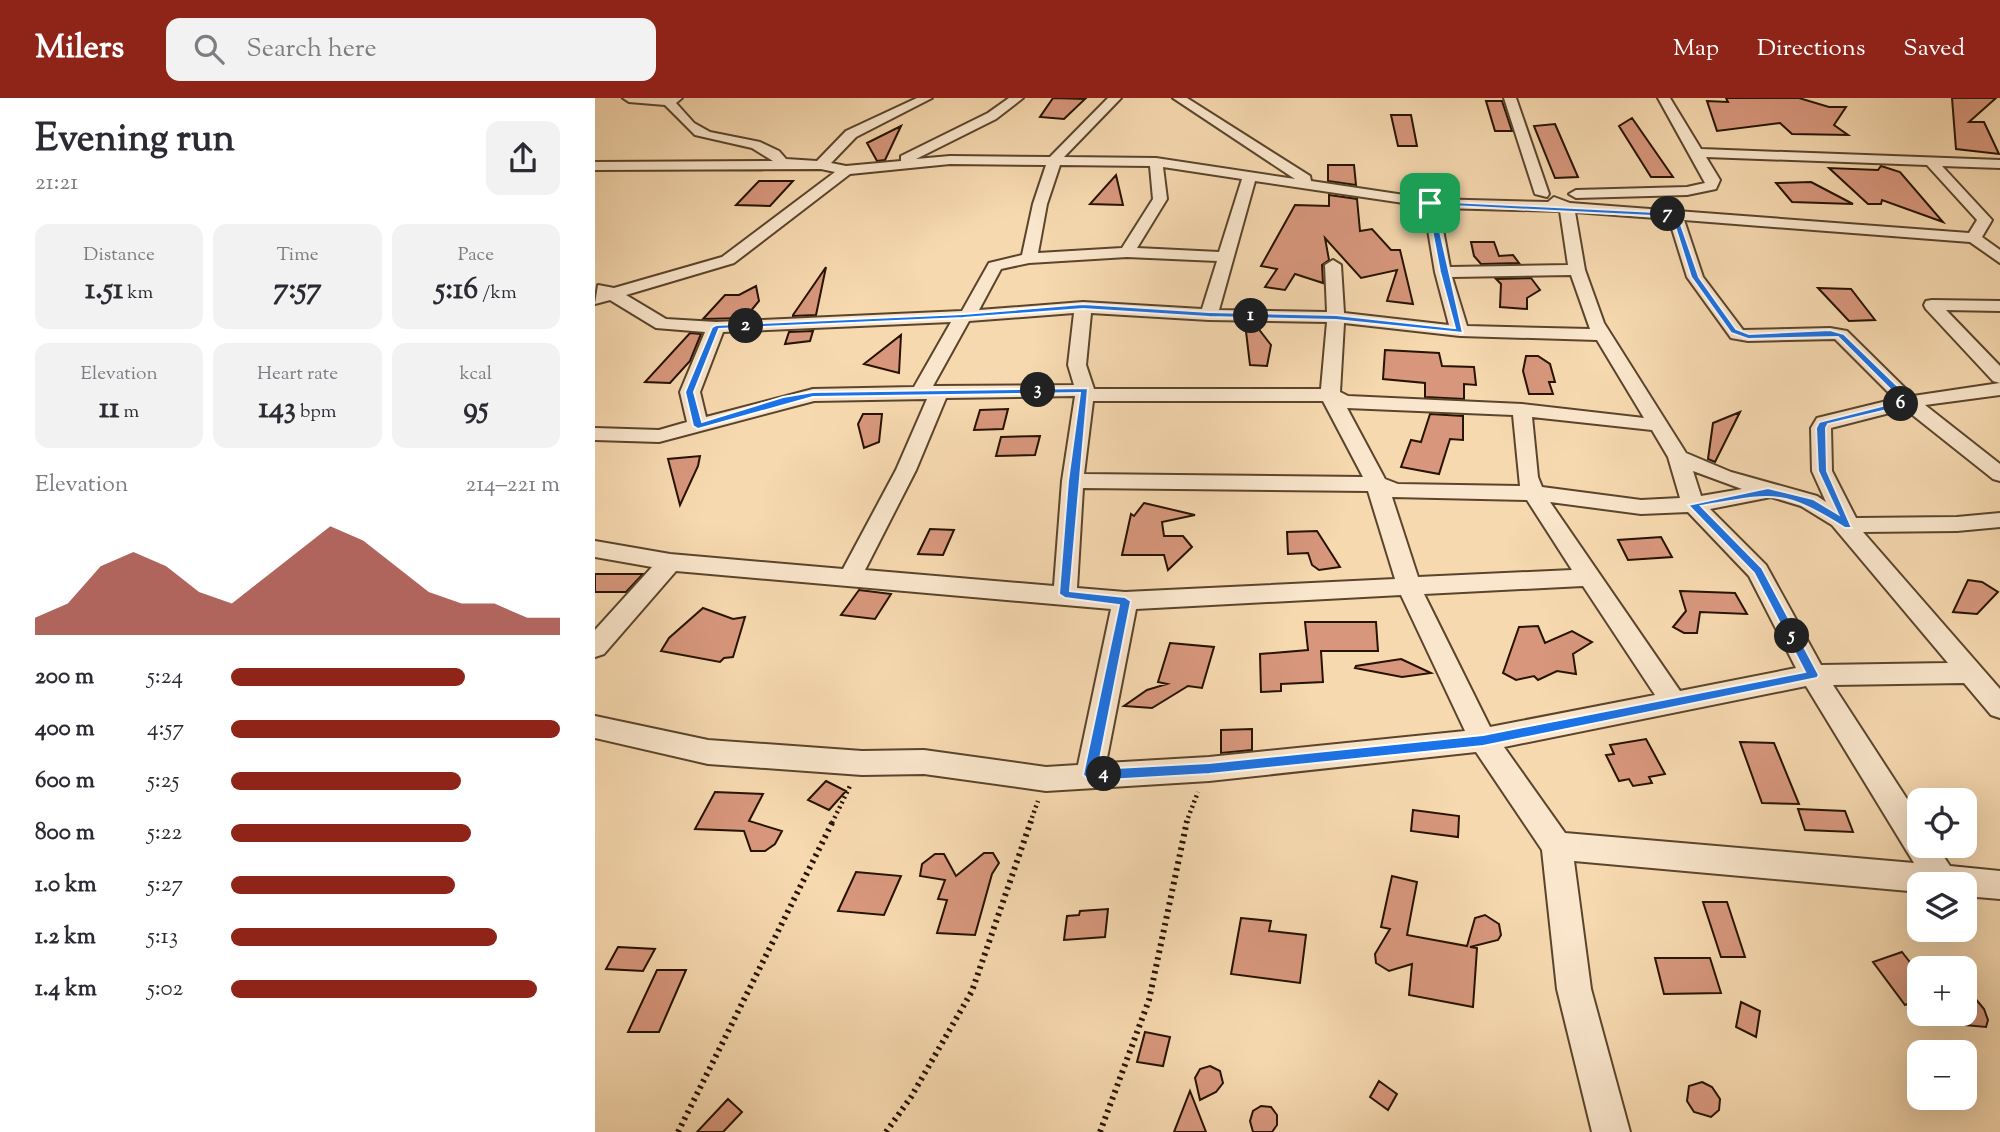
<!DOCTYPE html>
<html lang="en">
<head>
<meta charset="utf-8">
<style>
  :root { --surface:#fff; --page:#f2f2f3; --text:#2b2b33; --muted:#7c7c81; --accent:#8f2418 }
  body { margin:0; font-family:"Sorts Mill Goudy",serif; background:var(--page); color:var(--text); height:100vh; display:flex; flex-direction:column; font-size:26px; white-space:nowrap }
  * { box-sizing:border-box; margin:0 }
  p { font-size:23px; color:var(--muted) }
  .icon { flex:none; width:38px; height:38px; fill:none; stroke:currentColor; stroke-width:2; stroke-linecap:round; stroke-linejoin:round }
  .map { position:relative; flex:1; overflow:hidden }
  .sheet { display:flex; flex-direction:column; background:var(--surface); width:595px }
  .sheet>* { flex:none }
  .controls { position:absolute; left:1312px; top:690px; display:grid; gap:14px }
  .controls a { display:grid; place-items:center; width:70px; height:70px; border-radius:14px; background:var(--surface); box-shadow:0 7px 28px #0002; font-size:35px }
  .pin { position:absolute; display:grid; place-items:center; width:60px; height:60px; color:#fff; margin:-30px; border-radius:14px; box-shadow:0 4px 10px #0006 }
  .km { position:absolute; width:35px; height:35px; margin:-18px; border-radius:50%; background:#222; color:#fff; font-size:19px; line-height:35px; text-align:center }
  .round { display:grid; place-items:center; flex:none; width:74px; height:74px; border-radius:14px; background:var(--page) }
  .summary { display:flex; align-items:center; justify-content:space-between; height:119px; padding:0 35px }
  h1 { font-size:38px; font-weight:700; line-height:52px }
  .stats { display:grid; grid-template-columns:repeat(3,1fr); gap:10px; height:119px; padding:7px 35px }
  .stats div { display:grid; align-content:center; border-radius:14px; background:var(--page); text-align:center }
  .stats b { font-size:30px; font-weight:700 }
  .stats small { font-size:19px; font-weight:400 }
  .stats p { font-size:19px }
  .chart { height:196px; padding:14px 35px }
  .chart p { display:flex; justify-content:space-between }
  .chart svg { width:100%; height:126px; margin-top:7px; fill:var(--accent); opacity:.7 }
  ul { padding:0 35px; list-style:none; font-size:23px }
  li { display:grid; grid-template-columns:112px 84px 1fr; align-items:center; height:52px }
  li i { height:18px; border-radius:9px; background:var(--accent) }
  header { display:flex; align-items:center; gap:42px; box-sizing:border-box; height:98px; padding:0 35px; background:var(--accent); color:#fff }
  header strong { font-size:33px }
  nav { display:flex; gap:38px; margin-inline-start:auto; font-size:24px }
  .search { width:490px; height:63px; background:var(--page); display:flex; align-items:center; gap:18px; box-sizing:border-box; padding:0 24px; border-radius:14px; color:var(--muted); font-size:26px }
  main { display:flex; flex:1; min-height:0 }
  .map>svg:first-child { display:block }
  .building { fill:#d8977d; stroke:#261300; stroke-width:2 }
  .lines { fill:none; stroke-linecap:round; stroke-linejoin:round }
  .minor-casing { stroke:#5a442c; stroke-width:4 }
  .path-far1 { stroke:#261300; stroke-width:4.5; stroke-dasharray:2 3.5; stroke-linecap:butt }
  .path { stroke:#261300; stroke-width:6; stroke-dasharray:2.5 4.5; stroke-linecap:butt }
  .minor { fill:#fae6cc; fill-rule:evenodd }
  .route { fill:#1a73e8; stroke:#fff; stroke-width:2; fill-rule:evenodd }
</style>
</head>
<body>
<header>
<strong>Milers</strong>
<div class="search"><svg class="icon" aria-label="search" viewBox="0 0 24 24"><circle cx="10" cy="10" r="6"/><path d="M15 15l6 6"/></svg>Search here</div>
<nav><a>Map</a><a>Directions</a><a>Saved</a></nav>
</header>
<main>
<section class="sheet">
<div class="summary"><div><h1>Evening run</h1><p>21:21</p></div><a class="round"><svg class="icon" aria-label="share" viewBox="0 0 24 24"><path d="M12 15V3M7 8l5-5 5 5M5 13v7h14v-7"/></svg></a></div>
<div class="stats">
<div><p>Distance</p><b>1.51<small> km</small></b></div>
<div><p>Time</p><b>7:57</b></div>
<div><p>Pace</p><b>5:16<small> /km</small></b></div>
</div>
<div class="stats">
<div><p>Elevation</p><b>11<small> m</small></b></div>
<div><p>Heart rate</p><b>143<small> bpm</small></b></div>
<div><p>kcal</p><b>95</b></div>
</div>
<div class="chart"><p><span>Elevation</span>214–221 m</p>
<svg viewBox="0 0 160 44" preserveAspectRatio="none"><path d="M0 44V38L10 33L20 20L30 15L40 20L50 29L60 33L70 24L80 15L90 6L100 11L110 20L120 29L130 33L140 33L150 38L160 38V44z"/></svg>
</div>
<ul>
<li><b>200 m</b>5:24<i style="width:71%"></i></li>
<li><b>400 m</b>4:57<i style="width:100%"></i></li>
<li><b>600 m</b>5:25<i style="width:70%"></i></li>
<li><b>800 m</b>5:22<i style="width:73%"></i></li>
<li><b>1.0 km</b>5:27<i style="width:68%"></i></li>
<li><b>1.2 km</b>5:13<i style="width:81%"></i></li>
<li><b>1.4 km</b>5:02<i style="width:93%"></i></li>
</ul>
</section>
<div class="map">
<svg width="1405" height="1034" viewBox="0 0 1405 1034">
  <rect width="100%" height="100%" fill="#f7d9b0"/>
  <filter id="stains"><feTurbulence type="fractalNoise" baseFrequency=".00286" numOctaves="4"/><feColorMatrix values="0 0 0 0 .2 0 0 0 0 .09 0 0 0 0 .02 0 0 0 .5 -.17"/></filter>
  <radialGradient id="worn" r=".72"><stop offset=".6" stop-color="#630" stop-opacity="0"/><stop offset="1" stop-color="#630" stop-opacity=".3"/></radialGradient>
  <path class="building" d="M458,0L490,1L469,21L445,19Z
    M1131,0H1204L1234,9H1251L1239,27L1253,37L1197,36L1185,25L1122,33L1112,3L1133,4Z
    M1357,0H1401L1374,24H1389L1404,56L1361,51Z
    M891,3H907L917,33H900Z
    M796,17H816L822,48H803Z
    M1037,20L1078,79H1056L1024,28Z
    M960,26L983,79L960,80L939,28Z
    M306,28L290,62L282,63L272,45Z
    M733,67H759L761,87L733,83Z
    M1286,68L1305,74L1348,124L1287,102L1286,106H1273L1234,70L1283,72Z
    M521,77L528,107L495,106Z
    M164,83H198L175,108L141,107Z
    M1216,84L1258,106L1197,104L1181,85Z
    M734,97L762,101L765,133L777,131L796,152H805L818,206L792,203L802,172L766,180L730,140L734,162L727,167L728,185L700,176L690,192L670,189L682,171L666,168L700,107L734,108Z
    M876,144H899L904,158L918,157L924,165L886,166L879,158Z
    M231,169L221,217L198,218V217Z
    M936,180L945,192L932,200V211L905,209L906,186L901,181Z
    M161,188L164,203L150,220L108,221L130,197H144Z
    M1223,190L1256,191L1280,222L1254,223Z
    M650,225H659L676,247L672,268L655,267Z
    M218,233L215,243L190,246L194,234Z
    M95,235L106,236L95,263L75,285L50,284Z
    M306,237L304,275L269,266Z
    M790,252L844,255L847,268L879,269L881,287L869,286V301L830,299V285L788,281Z
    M931,258H943L955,266L960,284H954L958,296H934L928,273Z
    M413,311L408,331L379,332L385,312Z
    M1145,314L1120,364L1113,361L1118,325Z
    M268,316H287L284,344L269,350L263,326Z
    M835,316L868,318V342L855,341L844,376L806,369L816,342L826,344Z
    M445,338L440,357L401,358L406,339Z
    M105,358L103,368L85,407L73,361Z
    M549,405L600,417L567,424L569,438H588L597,449L573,472L569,457H527L536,416L539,418Z
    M335,431L359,432L348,457L323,456Z
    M722,433L745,469L724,472L717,467L713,455L693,456L692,434Z
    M1066,439L1077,459L1033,462L1023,442Z
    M0,476H48L31,494H0Z
    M1373,482L1387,484L1403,494L1382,516L1358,514Z
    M264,492L296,496L280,521L246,517Z
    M1085,493L1140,495L1152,516L1105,514L1102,535H1089L1078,529L1091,513Z
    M108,510L138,521L150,519L138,559L129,560L125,564L66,553L74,540Z
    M710,524H781L783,553H726L728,584L686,586V593L666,594L665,556L713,552Z
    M943,528L950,545L977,533L997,544L978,556L981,576L962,573L943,582L939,578L921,582L908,575L924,529Z
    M575,545L619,549L607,590L593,588L557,610L529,608L552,592L572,586L563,584Z
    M806,561L836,575L807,579L760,570L761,568Z
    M657,631V652L626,655V632Z
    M1051,641L1070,676L1054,679L1057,685L1038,688L1034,681L1024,683L1011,657L1019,656L1015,647Z
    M1145,644L1179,645L1204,706L1167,705Z
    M231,683L251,693L234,712L213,702Z
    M120,694L168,696L154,723L187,733L180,746L170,753H156L149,733L100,731Z
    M1203,711L1250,713L1258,734L1210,732Z
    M818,712L864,718L863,739L816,733Z
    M389,755H398L404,765L397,776L380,837L342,835L352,802L343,801L350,782L325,778L327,766L340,756H349L361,778Z
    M261,774L306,778L289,817L243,813Z
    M797,778L822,784L812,837L872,848L880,820L890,817L904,826L906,837L903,842L875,849L882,850L878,909L814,897L817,866L794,873L781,865L780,856L795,831L786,829Z
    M1108,804H1132L1150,859H1126Z
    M513,811L510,839L469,842L472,818L484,817L485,813Z
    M646,820L676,823L674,833L711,837L705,885L636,876Z
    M23,849L60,851L48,873L11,871Z
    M1307,854L1325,877V901L1310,907L1278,864Z
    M1060,860H1115L1126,895L1069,896Z
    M62,872H91L64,934H33Z
    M1370,888L1389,911L1393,922L1391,929L1370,927Z
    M1146,904L1165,913L1161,939L1141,929Z
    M550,934L575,939L568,968L542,964Z
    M615,968L625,973L628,985L621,994L605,1002L600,980L605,971Z
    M784,983L802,996L793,1012L775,999Z
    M1107,984L1117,989L1125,1001L1124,1012L1116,1019L1099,1014L1092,1003L1094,988Z
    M595,993L611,1034H579Z
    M133,1001L147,1014L128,1034H102Z
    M666,1008L676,1009L682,1017V1027L677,1034H658L655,1023L658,1013Z"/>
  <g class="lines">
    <g class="minor-casing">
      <path id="minor" d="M28,0H87L81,5L99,25L115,34L165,44L184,53L191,61L222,63L251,33L322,0H337L261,39L236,65L251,68L306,63V58L393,15L414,0H428L401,21L321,61L355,58L455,59L513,0H526L469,59L561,60L700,81L578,0H592L715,78L716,83L836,101L953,104L959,99L975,105L1374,135L1382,122L1332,67L1111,59L1125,82L1121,91L1092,97L981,100L974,96L981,92L1092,89L1110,85L1063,0H1075L1106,51L1405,62V70L1347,68L1397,122L1387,139L1405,152V165L1375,144L1089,122L1108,179L1148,232L1235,230L1252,233L1318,298L1405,285V297L1330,307L1405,366V383L1398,381L1310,311L1236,330L1237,373L1261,420L1362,419L1405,415V429L1362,433L1268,434L1405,591V620L1396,617L1369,585L1238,587L1325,721V747H1341L1355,768L1405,773V801L1370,798V786H1325V794L979,763L996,891L1035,1034H997L962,891L947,752L881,654L614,683L451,693L329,676L267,677L113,666L0,640V618L113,642L267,653L329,652L451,669L483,667L516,511L81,473L9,556L0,559V532L57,469L0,459V443L75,456L248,471L301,372L332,301L219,303L64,344L0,342V330L64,332L92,324L85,294L110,234L61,230L15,202L0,206L3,187L19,190L127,159L240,74L226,71L0,72V64L178,63L157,50L100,37L70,7L34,4ZM355,66L451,67L438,106L427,157L394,165L367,213L121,224L71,221L31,197L139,165L255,76ZM465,67L555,68L558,101L527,150L443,155L452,106ZM568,69L647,81L624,154L542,150L572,101ZM660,83L829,108L840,174L854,227L749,215L746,167L738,162L730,167L732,214L624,212ZM844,110L965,113L973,167L855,169ZM980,114L1074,121L1092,179L1136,240L1153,243L1240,241L1300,301L1222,320L1216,330L1217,373L1231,404L1222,398L1136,374L1091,355L1009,225L990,172ZM532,159L622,163L607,211L488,204L384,212L406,171L434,165ZM976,177L995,231L872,228L857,179ZM479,215L473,267L479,287L338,288L374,223ZM496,215L614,222L732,224L726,291H499L491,267ZM356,224L319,289L218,291L111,319L105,294L128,234ZM749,225L865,238L1002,242L1049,320L927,306L753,298L745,294ZM480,298L467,383L459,488L270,472L321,372L351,300ZM498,303H728L768,379L489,376ZM752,310L918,317L925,388L803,386L790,381ZM937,319L1057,332L1073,359L1085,400L1046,402L947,389L943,379ZM1098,373L1147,391L1106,398ZM488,390L773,393L800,481L530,494L482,490ZM797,399L932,402L977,472L823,479ZM1176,399L1206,408L1237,427L1353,565L1226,567L1171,467L1115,411ZM955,404L1046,416L1093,414L1154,478L1201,570L1085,593ZM988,488L1060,597L895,629L829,496ZM806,497L870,633L614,659L511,665L541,511ZM1211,588L1319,765L970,735L909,649Z
        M909,0H921L954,96L952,99L940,96Z
        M1337,202L1405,203V213L1351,212L1405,268V285L1398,283L1331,211L1329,207L1331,203Z"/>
    </g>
    <path class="path-far1" d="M237,725L255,688
      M435,725L443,703
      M591,725L603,694"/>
    <path class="path" d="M83,1034L238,723
      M291,1034L316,999L377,893L436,723
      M505,1034L554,902L592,723"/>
    <use href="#minor" class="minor"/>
  </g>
  <path class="route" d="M835,103L1082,115L1104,179L1141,231L1154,236L1235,232L1249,236L1317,302V306L1233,326L1231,330L1232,373L1257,430H1250C1186,390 1177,396 1106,408L1167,470L1224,577L1222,580L888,648L614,676L495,683L488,677L524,507L470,500L464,496L473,383L485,295L218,299L103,331L98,328L90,294L117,229L121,227L368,216L488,206L614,214L741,217L860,230L845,174L832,105ZM839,107L1077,119L1096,179L1136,235L1153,241L1243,239L1307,303L1224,324L1221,330L1223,373L1243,416L1218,401L1173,390L1093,407L1159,475L1210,574L888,637L614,665L503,671L536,503L530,499L475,493L493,290L218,294L188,299L107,324L99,294L124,231L368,220L488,211L614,219L741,222L868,235Z"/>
  <rect width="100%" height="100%" filter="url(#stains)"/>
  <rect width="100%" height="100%" fill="url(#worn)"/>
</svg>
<div class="controls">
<a><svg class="icon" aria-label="locate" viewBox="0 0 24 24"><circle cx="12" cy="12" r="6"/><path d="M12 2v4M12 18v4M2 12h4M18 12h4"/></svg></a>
<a><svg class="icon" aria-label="layers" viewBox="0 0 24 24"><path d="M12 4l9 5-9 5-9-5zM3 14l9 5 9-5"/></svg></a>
<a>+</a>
<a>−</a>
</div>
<div class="pin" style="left:835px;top:105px;background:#1e9e55"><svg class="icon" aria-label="arrive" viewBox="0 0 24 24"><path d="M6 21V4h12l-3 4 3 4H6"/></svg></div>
<b class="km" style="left:656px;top:218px">1</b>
<b class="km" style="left:151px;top:228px">2</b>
<b class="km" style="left:443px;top:292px">3</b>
<b class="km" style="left:509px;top:676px">4</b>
<b class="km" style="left:1197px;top:538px">5</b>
<b class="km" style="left:1306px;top:306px">6</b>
<b class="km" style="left:1073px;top:116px">7</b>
</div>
</main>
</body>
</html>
